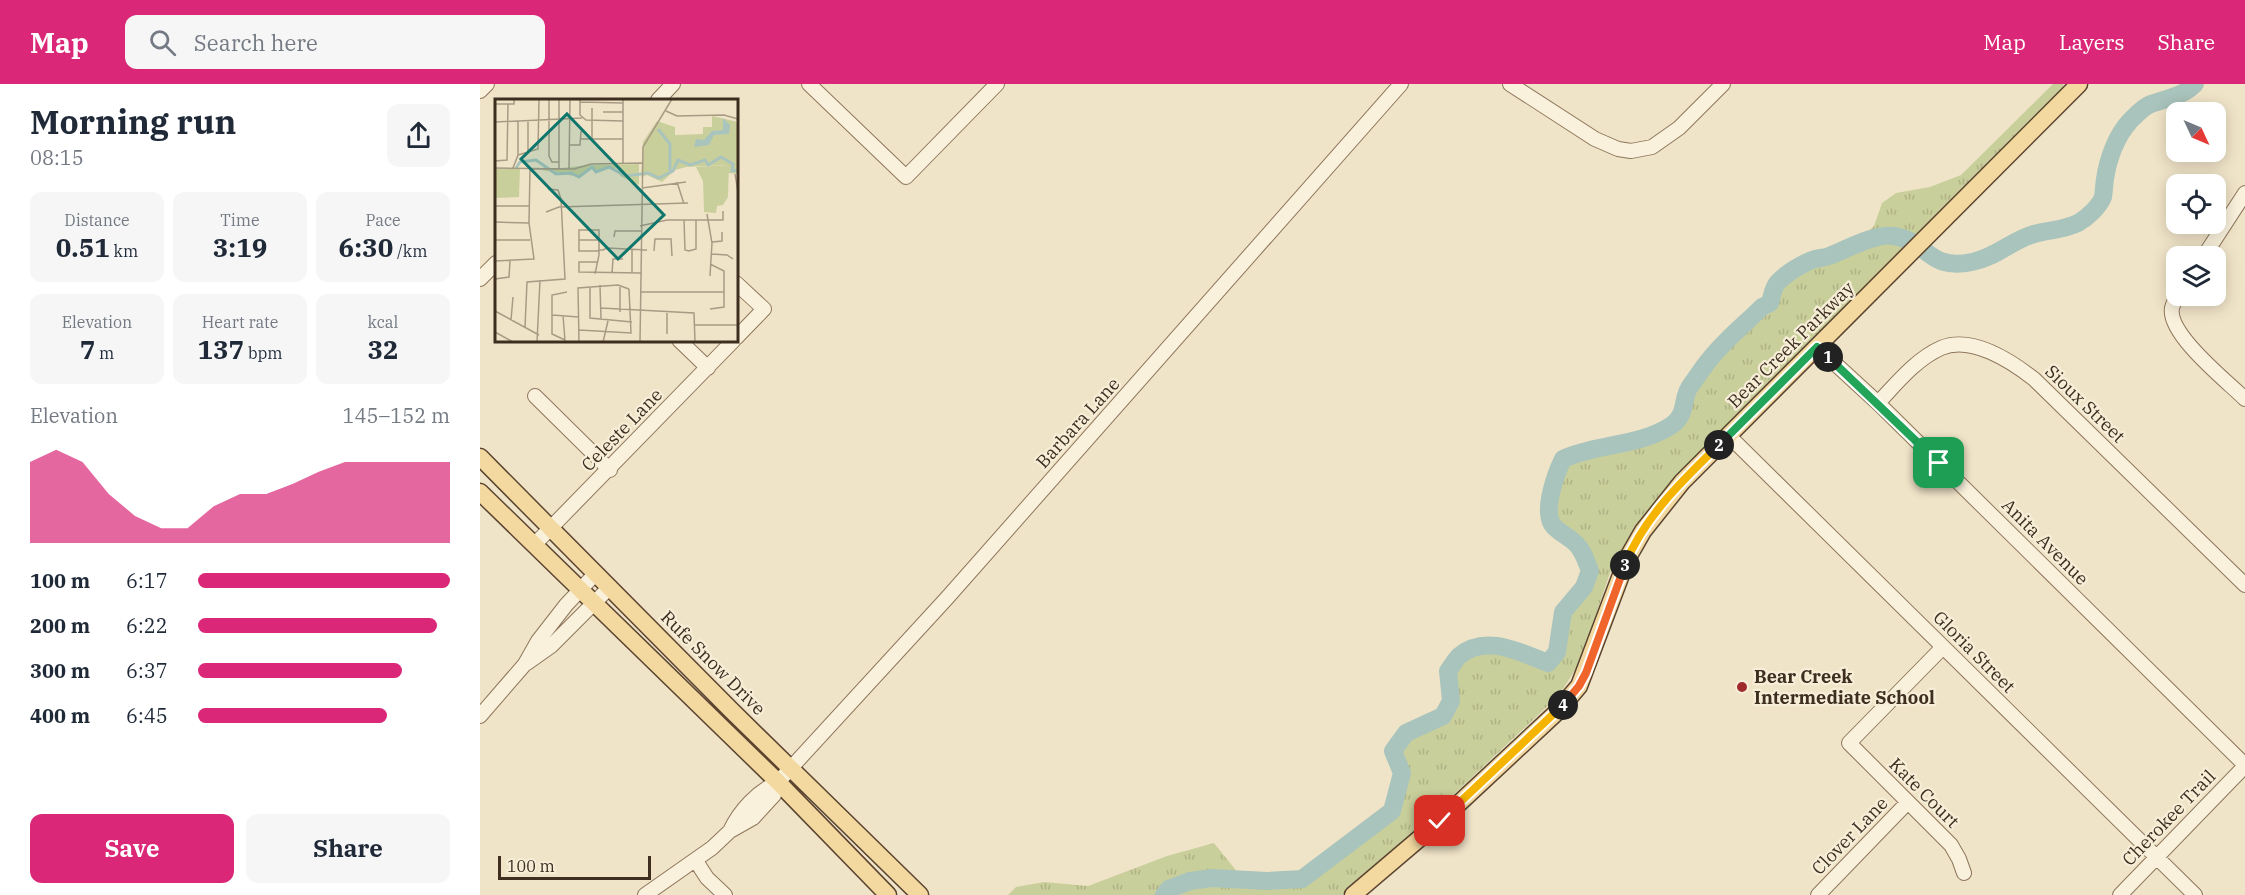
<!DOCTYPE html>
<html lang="en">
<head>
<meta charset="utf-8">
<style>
  :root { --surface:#fff; --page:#f6f6f7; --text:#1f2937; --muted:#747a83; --accent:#db2777 }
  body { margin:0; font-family:"IBM Plex Serif",serif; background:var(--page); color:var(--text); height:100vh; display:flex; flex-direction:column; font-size:22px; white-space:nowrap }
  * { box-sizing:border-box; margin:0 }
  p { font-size:20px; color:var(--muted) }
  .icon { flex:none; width:33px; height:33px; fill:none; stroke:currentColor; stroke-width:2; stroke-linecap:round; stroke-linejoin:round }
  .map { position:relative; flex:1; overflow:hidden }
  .details { display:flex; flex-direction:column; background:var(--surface); width:480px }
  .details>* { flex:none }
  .needle { width:39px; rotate:134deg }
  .controls { position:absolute; left:1686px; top:18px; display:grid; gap:12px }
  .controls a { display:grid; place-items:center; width:60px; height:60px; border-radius:12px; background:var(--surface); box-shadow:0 3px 15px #0003; font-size:30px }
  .scale { position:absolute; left:18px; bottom:15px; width:153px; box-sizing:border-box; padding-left:6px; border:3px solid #3d2e20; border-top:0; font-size:16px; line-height:21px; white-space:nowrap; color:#3d2e20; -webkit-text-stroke:4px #f7eed8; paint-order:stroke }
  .pin { position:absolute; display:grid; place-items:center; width:51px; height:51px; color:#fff; margin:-26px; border-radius:12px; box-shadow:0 3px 9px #0006 }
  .km { position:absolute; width:30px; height:30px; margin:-15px; border-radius:50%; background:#222; color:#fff; font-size:16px; line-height:30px; text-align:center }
  .round { display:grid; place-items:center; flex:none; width:63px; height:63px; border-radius:12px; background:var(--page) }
  .overview { display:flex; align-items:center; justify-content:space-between; height:102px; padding:0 30px }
  h1 { font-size:33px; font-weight:700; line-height:45px }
  .stats { display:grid; grid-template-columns:repeat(3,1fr); gap:9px; height:102px; padding:6px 30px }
  .stats div { display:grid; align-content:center; border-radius:12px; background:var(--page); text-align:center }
  .stats b { font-size:26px; font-weight:700 }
  .stats small { font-size:16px; font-weight:400 }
  .stats p { font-size:16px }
  .chart { height:168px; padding:12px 30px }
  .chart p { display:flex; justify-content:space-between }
  .chart svg { width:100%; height:108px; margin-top:6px; fill:var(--accent); opacity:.7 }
  .action { display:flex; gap:12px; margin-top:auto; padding:12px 30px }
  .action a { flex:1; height:69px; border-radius:12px; background:var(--accent); color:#fff; font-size:24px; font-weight:700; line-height:69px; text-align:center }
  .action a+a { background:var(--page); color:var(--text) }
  ul { padding:0 30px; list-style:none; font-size:20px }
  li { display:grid; grid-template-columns:96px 72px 1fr; align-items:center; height:45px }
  li i { height:15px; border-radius:8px; background:var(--accent) }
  header { display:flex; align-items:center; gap:36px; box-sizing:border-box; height:84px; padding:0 30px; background:var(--accent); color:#fff }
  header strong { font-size:28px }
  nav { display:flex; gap:33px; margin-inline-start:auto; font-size:21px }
  .search { width:420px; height:54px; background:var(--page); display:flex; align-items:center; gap:15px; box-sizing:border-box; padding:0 21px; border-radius:12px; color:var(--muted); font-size:22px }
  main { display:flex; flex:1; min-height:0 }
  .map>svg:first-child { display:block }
  .park { fill:url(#park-tufts) }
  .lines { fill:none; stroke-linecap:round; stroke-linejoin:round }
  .river { stroke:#a9c4bc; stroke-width:18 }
  .minor-casing { stroke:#8d765c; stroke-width:16 }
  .major-casing { stroke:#5b4430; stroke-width:19 }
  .minor { stroke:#faf1dc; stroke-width:14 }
  .major { stroke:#f3d9a0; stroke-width:16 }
  .split-1-casing { stroke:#fff; stroke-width:12 }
  .split-2-casing { stroke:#fff; stroke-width:12 }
  .split-3-casing { stroke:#fff; stroke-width:12 }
  .split-4-casing { stroke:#fff; stroke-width:12 }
  .split-5-casing { stroke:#fff; stroke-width:12 }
  .split-1 { stroke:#22a559; stroke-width:8 }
  .split-2 { stroke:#22a559; stroke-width:8 }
  .split-3 { stroke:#f5b400; stroke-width:8 }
  .split-4 { stroke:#f0652b; stroke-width:8 }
  .split-5 { stroke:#f5b400; stroke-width:8 }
  .poi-dot { fill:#9e2a2b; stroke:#f7eed8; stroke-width:2 }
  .labels { text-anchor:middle; stroke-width:4.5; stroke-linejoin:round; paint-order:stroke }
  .street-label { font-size:18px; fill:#3d2e20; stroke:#f7eed8 }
  .poi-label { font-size:18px; font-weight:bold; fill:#3d2e20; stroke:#f7eed8; text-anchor:start }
  .inset-river { fill:none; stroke:#a9c4bc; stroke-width:3 }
  .inset-road { fill:none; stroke:#a89b85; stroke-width:1.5 }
  .view { fill:#0f766e; fill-opacity:0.15; stroke:#0f766e; stroke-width:3 }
  .inset-edge { fill:none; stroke:#3d2e20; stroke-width:3 }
</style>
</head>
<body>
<header>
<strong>Map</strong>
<div class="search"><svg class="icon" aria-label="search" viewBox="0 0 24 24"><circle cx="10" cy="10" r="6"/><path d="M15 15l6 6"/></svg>Search here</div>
<nav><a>Map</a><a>Layers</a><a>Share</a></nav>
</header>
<main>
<section class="details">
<div class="overview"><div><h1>Morning run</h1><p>08:15</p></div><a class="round"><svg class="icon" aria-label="share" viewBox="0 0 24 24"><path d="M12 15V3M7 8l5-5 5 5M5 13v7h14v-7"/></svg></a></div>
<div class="stats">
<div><p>Distance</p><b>0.51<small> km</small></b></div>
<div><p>Time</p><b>3:19</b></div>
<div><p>Pace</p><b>6:30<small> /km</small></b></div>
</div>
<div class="stats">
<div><p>Elevation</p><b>7<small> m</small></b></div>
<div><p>Heart rate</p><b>137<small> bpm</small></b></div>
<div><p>kcal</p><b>32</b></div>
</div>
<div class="chart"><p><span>Elevation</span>145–152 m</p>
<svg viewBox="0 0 160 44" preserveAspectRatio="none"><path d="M0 44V11L10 6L20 11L30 24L40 33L50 38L60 38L70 29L80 24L90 24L100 20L110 15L120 11L130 11L140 11L150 11L160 11V44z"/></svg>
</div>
<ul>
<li><b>100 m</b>6:17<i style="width:100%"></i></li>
<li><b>200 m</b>6:22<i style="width:95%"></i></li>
<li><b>300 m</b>6:37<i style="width:81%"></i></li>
<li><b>400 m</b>6:45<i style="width:75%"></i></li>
</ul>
<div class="action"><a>Save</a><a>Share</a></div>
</section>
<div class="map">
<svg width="1765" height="811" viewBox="0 0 1765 811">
  <defs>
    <pattern id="park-tufts" width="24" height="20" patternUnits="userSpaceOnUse" patternTransform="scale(1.5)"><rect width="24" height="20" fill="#c9cf9b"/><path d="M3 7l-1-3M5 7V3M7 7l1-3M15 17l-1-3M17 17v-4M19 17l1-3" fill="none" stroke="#aeb285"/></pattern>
  </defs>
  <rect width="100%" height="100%" fill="#f0e4c8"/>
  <path class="park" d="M1573,0H1583L1584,3L1436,153L1249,338L1158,439L1133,480L1100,578L1083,605L1070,620L919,762L862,811H528L536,803L564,798L608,802L687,772L734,759L763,795H822L912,727L922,689L913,667L926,649L963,632L971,617L968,587C972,582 975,576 979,572C1006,549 1041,569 1068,579L1077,568L1083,528L1104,503L1110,487L1104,471L1097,460L1072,440L1068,428L1075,392L1083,375C1118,359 1159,363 1192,341C1207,331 1203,314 1210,301C1228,271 1257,247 1282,223L1290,219L1295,200L1310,188L1376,159L1394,142L1402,119L1416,109L1450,103L1481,91Z"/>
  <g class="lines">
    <path class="river" d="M684,811L689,805L710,797L732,794L787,797L822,795L912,727L922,689L913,667L926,649L963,632L971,617L968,587C972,582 975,576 979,572C1006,549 1041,569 1068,579L1077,568L1083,528L1104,503L1110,487C1106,477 1103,465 1094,458C1088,452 1076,447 1072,440C1063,425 1076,389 1083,375C1118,359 1159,363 1192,341C1208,330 1201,313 1211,301C1217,293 1223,283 1230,275C1245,256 1265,240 1282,223L1290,219C1292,212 1293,203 1298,198C1307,189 1320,181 1332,176C1337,174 1344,174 1349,172C1367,165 1396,149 1414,152C1450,158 1447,187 1492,178C1515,174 1532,156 1554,150C1568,146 1584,146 1598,139C1607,134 1619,123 1623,113C1624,107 1624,101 1625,95C1628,75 1636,52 1650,37C1655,32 1664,22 1671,20C1687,14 1702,13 1715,0"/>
    <g class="minor-casing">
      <path id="minor" d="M329,0L426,93L517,0
        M1030,0L1115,55L1138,65L1151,67L1172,63L1199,44L1243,0
        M0,7L7,0
        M178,16L193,0
        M1724,172L1765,109
        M0,195L16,179
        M256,199L284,225L256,254
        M1698,212C1696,215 1693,220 1692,224C1687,250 1748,298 1765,315
        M199,256L228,284
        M1337,263L1398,319L1765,681
        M55,312L130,386
        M1398,319C1416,300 1436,275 1461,264C1491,251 1531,277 1554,295L1765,501
        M1248,351L1715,811
        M55,460L254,256
        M1463,563L1369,659L1471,761L1479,775L1484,789
        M47,579L71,562L130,503
        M0,632L45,580L58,557L86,521L116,489
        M250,747C260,726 277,708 298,698L467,514L921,0
        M216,777L227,794L245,811
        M165,811L232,764L250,747L273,734L294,711L298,698
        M1338,811L1428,718
        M1640,811L1765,682"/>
    </g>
    <g class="major-casing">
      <path id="major" d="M0,373L252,627L440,811
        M0,408L298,698L408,811
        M873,811L960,737L1077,628L1099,602L1147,475L1163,447L1202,398L1599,0"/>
    </g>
    <use href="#minor" class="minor"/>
    <use href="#major" class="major"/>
  </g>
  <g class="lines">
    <g class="split-1-casing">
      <path id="split-1" d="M1348,273L1459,379"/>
    </g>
    <g class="split-2-casing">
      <path id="split-2" d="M1239,361L1337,263L1348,273"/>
    </g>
    <g class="split-3-casing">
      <path id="split-3" d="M1145,481C1163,434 1203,396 1239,361"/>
    </g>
    <g class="split-4-casing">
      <path id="split-4" d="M1083,621L1099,602L1106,589L1145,481"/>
    </g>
    <g class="split-5-casing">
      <path id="split-5" d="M960,737L1083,621"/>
    </g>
    <use href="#split-1" class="split-1"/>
    <use href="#split-2" class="split-2"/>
    <use href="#split-3" class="split-3"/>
    <use href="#split-4" class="split-4"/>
    <use href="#split-5" class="split-5"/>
  </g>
  <circle class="poi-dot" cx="1262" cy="603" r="6"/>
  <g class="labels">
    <g class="street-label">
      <text transform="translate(1311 261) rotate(-45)" y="6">Bear Creek Parkway</text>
      <text transform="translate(1605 320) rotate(44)" y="6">Sioux Street</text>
      <text transform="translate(598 339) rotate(-48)" y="6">Barbara Lane</text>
      <text transform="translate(142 346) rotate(-46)" y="6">Celeste Lane</text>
      <text transform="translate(1565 458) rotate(45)" y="6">Anita Avenue</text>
      <text transform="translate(1494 568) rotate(45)" y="6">Gloria Street</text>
      <text transform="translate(233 579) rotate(45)" y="6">Rufe Snow Drive</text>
      <text transform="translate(1444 709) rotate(45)" y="6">Kate Court</text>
      <text transform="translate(1689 734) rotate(-46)" y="6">Cherokee Trail</text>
      <text transform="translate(1370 752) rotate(-46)" y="6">Clover Lane</text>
    </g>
    <g class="poi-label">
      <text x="1274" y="599">Bear Creek<tspan x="1274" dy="21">Intermediate School</tspan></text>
    </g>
  </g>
  <g transform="translate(15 15)">
    <rect width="243" height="243" fill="#f0e4c8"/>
    <path d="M234,66L233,98L228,106L222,107L221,114L209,113L208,82L201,68Z" fill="#c9cf9b"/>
    <path d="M217,17L243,23V75L233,74V66L191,68L180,71L167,83L152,76L146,78L148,43L162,22L180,28V36L208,35V28H217ZM144,65V86L125,77L123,70L114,68L101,73L96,68L84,78L46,71L95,66ZM0,69L25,70L24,98L0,99Z" fill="#c9cf9b"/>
    <path d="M228,19L235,26L234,35L219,36L214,46L199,48L201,40L209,41L217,32L228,31Z" fill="#a9c4bc"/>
    <path class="inset-river" d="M163,30L175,45V72M21,69L25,63L41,61L61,75L76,74L84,78L97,68L101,73L114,68L131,77L153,74L164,79L178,72L183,61L195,66L210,61L213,66L226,58L238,65L237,72L243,71"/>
    <path class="inset-road" d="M54,0V57L57,63H64M85,0V16L91,21L128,22M85,3L128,4M0,5H19V0M171,12L182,17L229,16L243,20M108,13H128M0,23L87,19M85,40H128M97,40V9M74,46H85L86,32M33,54V22M23,56L43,50L44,0M0,62L12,61L13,5M128,65V0M0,69L79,70L96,65L147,64M18,69L23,56V22M64,70V0M74,70L75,0M240,75L243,93M182,83L189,105M147,89L191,83M0,107H34M51,113L64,108L193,104M212,115L217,144L215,177M189,121L190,151L194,152L201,150V121M0,123L34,124M145,127L172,121H228V112M119,138L120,132H146M0,141H35M84,141H104M217,143L227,142V133M159,152L160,140H176L177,157M217,155L232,156L238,160M0,162L39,160L34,124L35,70M102,163H84V173L146,174M137,173V150M117,174L118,160H128M100,175L104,156V131H84V152H102L104,151H108L112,149L152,151M0,180L14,178L15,162M105,186L106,220M95,188V219L137,223M145,193H229M106,209L199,214L200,243M215,210L229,208V172L215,165M0,212L44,236M125,213V186M57,216L84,218M68,216L70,242M16,221L18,198M200,226H243M30,228L32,183L70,180L66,100L63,91L53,90M84,231L136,234L134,190M0,233L18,243M172,235V214M70,241L57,235V196L72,193M42,243L45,181M84,243L83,189L123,186L134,190M108,243L113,222M145,243L148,48L177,0"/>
    <path class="view" d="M72,15L169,116L123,160L26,60Z"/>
    <rect width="243" height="243" class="inset-edge"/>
  </g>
</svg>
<div class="controls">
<a><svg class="needle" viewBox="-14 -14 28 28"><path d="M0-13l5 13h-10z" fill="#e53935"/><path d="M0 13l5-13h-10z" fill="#747a83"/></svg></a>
<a><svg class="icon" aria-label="locate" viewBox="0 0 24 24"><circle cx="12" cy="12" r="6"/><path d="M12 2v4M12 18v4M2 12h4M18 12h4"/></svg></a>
<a><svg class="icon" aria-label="layers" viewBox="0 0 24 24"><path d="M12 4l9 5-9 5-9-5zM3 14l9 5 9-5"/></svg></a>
</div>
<div class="scale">100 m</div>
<div class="pin" style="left:1459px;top:379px;background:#1e9e55"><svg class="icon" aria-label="arrive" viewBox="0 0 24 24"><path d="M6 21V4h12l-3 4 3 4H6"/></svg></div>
<div class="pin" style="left:960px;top:737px;background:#d93025"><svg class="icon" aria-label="check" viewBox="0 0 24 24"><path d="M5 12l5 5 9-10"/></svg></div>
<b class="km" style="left:1348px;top:273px">1</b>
<b class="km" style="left:1239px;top:361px">2</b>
<b class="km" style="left:1145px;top:481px">3</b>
<b class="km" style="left:1083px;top:621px">4</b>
</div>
</main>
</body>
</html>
